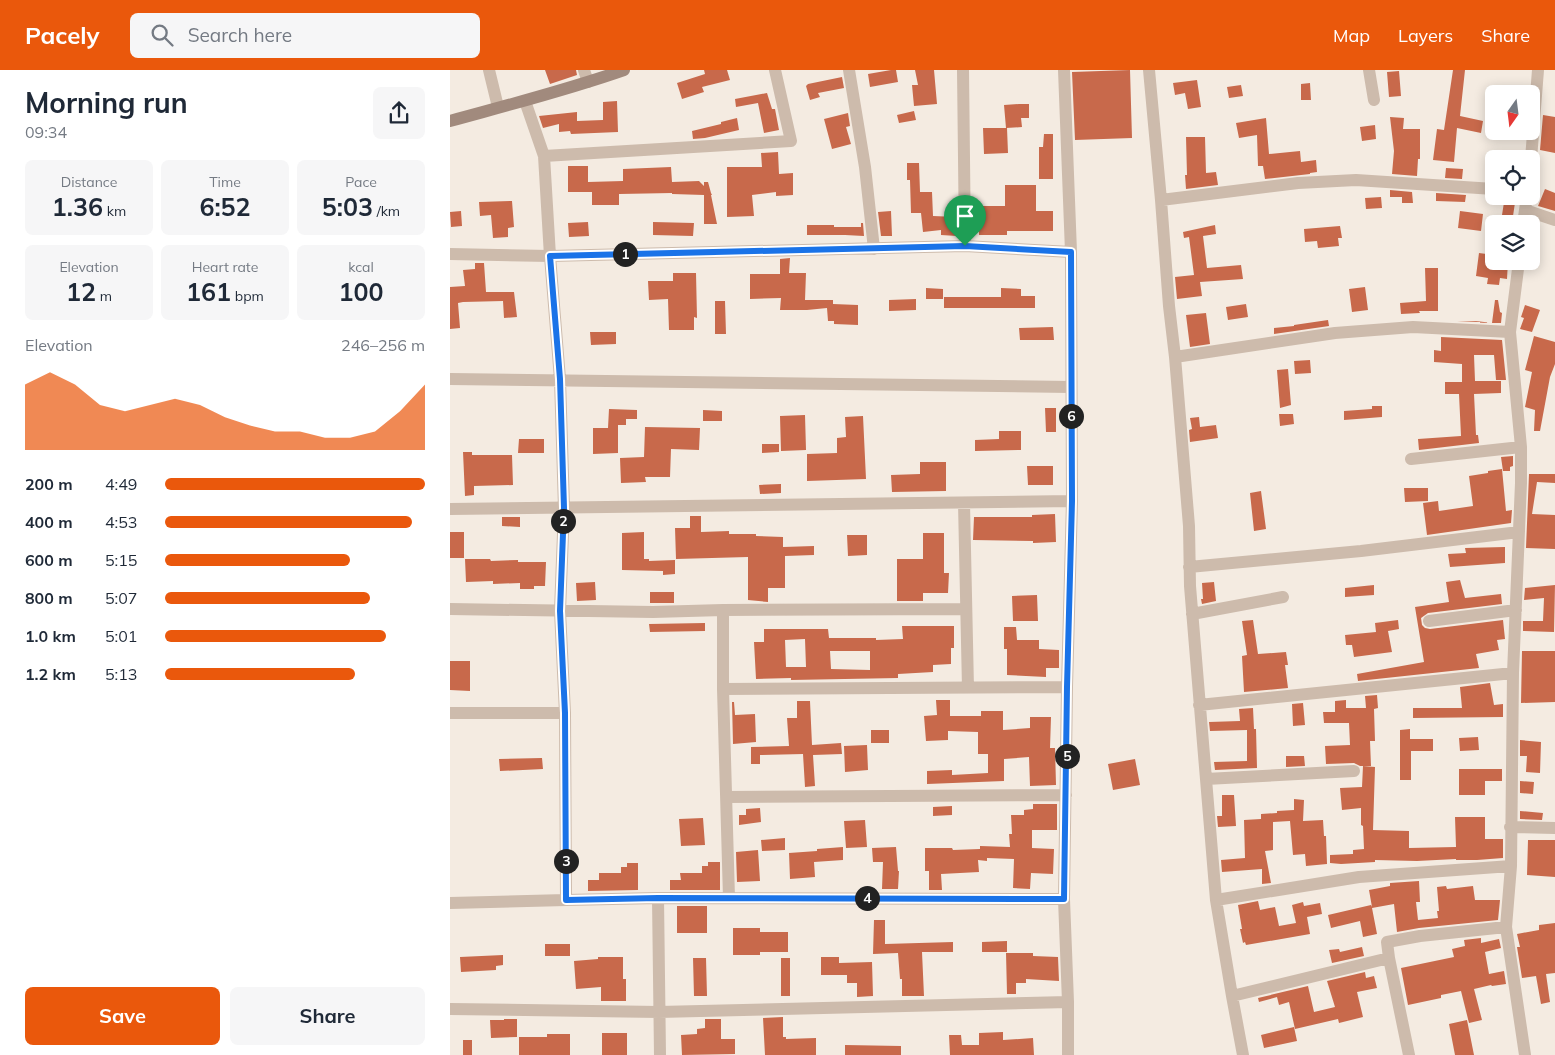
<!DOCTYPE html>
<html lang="en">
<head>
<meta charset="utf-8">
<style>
  :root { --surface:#fff; --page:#f6f6f7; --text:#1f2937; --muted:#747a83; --accent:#ea580c }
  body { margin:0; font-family:Mulish,sans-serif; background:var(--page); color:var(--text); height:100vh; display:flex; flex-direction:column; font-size:19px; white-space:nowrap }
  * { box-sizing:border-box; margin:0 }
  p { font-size:16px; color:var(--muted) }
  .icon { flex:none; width:28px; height:28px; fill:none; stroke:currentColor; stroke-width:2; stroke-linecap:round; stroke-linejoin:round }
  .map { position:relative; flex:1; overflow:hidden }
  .side { display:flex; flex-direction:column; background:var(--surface); width:450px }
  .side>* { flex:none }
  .needle { width:32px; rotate:194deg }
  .buttons { position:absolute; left:1035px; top:15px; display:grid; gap:10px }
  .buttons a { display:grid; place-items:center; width:55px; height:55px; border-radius:8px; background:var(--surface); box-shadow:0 2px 12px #0003; font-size:25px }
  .pin { position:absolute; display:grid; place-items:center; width:42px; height:42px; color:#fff; margin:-51px -21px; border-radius:50% 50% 50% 0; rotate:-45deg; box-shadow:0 0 5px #0007 }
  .pin .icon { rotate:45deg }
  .km { position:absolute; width:25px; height:25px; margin:-12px; border-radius:50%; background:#222; color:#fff; font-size:14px; line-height:25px; text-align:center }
  .round { display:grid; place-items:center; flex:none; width:52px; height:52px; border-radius:8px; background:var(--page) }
  .summary { display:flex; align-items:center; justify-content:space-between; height:85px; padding:0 25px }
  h1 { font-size:28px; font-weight:700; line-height:38px }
  .figures { display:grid; grid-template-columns:repeat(3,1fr); gap:8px; height:85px; padding:5px 25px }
  .figures div { display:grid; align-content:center; border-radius:8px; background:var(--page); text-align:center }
  .figures b { font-size:25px; font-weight:700 }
  .figures small { font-size:14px; font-weight:400 }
  .figures p { font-size:14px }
  .chart { height:140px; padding:10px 25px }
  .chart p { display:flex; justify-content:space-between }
  .chart svg { width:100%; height:90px; margin-top:5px; fill:var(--accent); opacity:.7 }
  .cta { display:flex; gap:10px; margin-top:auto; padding:10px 25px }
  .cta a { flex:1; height:58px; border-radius:8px; background:var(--accent); color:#fff; font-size:20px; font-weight:700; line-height:58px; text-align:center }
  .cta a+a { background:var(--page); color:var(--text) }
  ul { padding:0 25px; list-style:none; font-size:16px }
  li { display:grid; grid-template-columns:80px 60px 1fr; align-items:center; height:38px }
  li i { height:12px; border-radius:6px; background:var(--accent) }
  header { display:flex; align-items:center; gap:30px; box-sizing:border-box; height:70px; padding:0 25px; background:var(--accent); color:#fff }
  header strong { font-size:24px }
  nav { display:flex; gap:28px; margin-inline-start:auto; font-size:18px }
  .search { width:350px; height:45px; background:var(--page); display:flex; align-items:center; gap:12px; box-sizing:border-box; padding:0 18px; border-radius:8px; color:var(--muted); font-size:19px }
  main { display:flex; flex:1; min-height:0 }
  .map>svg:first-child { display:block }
  .building { fill:#c8694b; fill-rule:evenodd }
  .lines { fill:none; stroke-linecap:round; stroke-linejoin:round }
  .street { stroke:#cdbbac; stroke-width:12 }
  .secondary { stroke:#a18a7d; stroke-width:12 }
  .route-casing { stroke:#fff; stroke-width:10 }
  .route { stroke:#1a73e8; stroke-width:6 }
</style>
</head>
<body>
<header>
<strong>Pacely</strong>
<div class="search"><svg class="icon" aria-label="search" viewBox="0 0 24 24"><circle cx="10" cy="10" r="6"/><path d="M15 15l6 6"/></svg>Search here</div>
<nav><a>Map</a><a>Layers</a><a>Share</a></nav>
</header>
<main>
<section class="side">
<div class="summary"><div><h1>Morning run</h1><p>09:34</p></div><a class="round"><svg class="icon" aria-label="share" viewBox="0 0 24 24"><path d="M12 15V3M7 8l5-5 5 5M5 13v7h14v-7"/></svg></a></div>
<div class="figures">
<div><p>Distance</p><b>1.36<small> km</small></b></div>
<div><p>Time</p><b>6:52</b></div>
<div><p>Pace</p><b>5:03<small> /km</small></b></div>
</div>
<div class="figures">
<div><p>Elevation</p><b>12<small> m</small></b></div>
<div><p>Heart rate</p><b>161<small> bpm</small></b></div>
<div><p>kcal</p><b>100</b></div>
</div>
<div class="chart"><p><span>Elevation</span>246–256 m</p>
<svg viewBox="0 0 160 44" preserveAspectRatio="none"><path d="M0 44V12L10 6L20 12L30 22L40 25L50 22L60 19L70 22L80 28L90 32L100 35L110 35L120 38L130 38L140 35L150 25L160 12V44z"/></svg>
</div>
<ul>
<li><b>200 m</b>4:49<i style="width:100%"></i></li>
<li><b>400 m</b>4:53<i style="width:95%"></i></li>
<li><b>600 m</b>5:15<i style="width:71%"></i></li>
<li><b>800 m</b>5:07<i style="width:79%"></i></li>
<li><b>1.0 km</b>5:01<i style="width:85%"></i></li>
<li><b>1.2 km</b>5:13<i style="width:73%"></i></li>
</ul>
<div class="cta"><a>Save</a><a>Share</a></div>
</section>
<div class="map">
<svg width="1105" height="985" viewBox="0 0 1105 985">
  <rect width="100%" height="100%" fill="#f4ebe1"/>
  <path class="building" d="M95,0H126L127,5L100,14Z
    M254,0H277L280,10L252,17L254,22L232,29L227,13L255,4Z
    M441,0H446L448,12L420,17L418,4Z
    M465,0H484L487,34L464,36L462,15H468Z
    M680,0L682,68L625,70L622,2Z
    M1003,0H1015L1010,46L1033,51L1031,63L1007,58L1004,92L983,90L987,59L994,60Z
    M949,1L951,26L939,27L937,2Z
    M392,7L394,18L368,23L370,27L360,30L356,16L358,14Z
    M747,10L751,37L738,39L735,23L725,25L723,13Z
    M860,13L861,30H851V14Z
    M791,15L793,26L779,28L777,17Z
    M317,23L322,39H325L329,60L314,63L308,33L286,37L285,29Z
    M167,31L168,62L121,64L120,61L109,62V54L93,58L89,46L127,42V51L153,50V32Z
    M569,34H579V48H571L572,57L556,58L554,35Z
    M464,41L466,50L449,53L447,45Z
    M398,43L400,56L396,57L401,74L382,79L374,49Z
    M1093,45L1105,47V83L1090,80Z
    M940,47L954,48L953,59H970V89H968L967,106L942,104L944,81Z
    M287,48L289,60L255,68L243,69L242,61L271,54V52Z
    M816,48L819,84L850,81L851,92L866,90L867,102L860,103V104L815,109L813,96H808L807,65L789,68L786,53Z
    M925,55L926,69L912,71L910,57Z
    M533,58H557L558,83L534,84Z
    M594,64H603V109H589V77H593Z
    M736,67H755L756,103L766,102L768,115L736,119L735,105H737Z
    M328,82L329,104L343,103V125L326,126V122L302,125L304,146L277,147V97H312L311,83Z
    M457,93H469L470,122H482L483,146L507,147V166L491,165V160L473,162L471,143H461L460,110H457Z
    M118,96H138V112L173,111V99L221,97L222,112L249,111L254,116V112H258L261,123L262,125H261L267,154H254V125L222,124V123L169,124V135H142V122H118Z
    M996,98L1013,99L1012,109L995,108Z
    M555,115H586V141H603V161H557V165H529V136H555Z
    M1095,119L1105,123V141L1088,136Z
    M940,120L962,122L963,133H952V127H940Z
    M986,123L1016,125L1015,132L986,131Z
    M1055,126H1066L1063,146L1052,145Z
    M931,127L932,138L916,139L915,128Z
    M62,131L64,157L58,158V167L43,168L41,145L30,146L29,132Z
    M11,141L12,156L1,157L0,142Z
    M441,141L442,166H431L428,142Z
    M1010,141L1033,144L1031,161L1008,158Z
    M138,152L139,166L119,167L118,153Z
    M203,152L244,153L243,166L203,165Z
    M411,153H413L414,166L395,165H357V155H384V157H411Z
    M765,155L766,164L753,166L757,198L791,195L793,209L750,212L752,226L727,229L725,207L744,205L739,167L734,168L733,162Z
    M890,156L892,168H888L889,176L868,178L867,171L855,172L854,159Z
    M1029,183L1044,185V191H1058L1057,209L1050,208L1049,215L1037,214L1038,208L1026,206Z
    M340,188L339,203H356L355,230H383V234L408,235V255L384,254V251H378L377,238L357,240H330L331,228L300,229V204H330V189Z
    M25,193H34L36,222H64L67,247L54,248L53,231L13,232L8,233L10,258L0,259V217L15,216L13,200L25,199Z
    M975,198H988V241H969L970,243L951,244L950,233L976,231Z
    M223,203H246L247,248L244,247V260H219L218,229L199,230L198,211H223Z
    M915,217L918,240L902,242L899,219Z
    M476,218L493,219V229H476Z
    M551,218L571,219V226H585V238H494V227H551Z
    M466,229V240L439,241V230Z
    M1045,230H1048L1050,242L1052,243L1051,253L1007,251H1026L1042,253Z
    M265,231H275L276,264H265Z
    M796,234L798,247L778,250L776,237Z
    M1075,235L1090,240L1082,262L1070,259L1074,248L1071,247Z
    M756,243L760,274L740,277L736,245Z
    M878,250L879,256L824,264V258L844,256V255Z
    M603,257L604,270H570L569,258Z
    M140,262H166V274L141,275Z
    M1084,266L1105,272V294L1100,307L1090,361H1084L1085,340L1075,337L1082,302L1075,300Z
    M991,267L1052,270L1056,310H1046L1044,285H1024L1025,311H1051V323L1024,324L1026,365H1028L1029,373L969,380L968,369L1011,366L1009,324H995V312H1012V294L984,292V280L991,281Z
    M860,290L861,303L845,304L844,291Z
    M838,299L841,335L830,338L827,300Z
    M922,336H932V347L894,350V341L922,339Z
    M595,338H606V362H596Z
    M159,339L187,340V349H176V355H168V383L143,384V358H158Z
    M253,340L272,341V351H253Z
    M829,344H843L844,354L830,356Z
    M355,345L356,380L331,381L330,346Z
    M413,346L416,409L357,411V384L387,383V368L396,367L395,347Z
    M749,347L750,357L766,355L768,368L740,372L739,360L742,359L740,348Z
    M195,357L250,358L249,380L221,379L220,407H195L196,412L171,413L170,388L194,387Z
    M549,361H571V380L525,381V370L549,369Z
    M69,369H94V383H68Z
    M312,374H329V382L312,383Z
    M13,382H22V385H62L63,415L24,416V425L15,426Z
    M1063,386V396L1060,397V401H1053L1051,387Z
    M470,392H496V421L442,422L441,405L470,404Z
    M577,396H603V415H578Z
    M1052,399L1056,441L1062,440L1061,453L977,465L973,433L988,431L989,441L1023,436L1019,406L1038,403V401Z
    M1079,404H1105V413L1087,412L1082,444L1105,445V479L1076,478Z
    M331,414V423L310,424L309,415Z
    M954,418H978V431L955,432Z
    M811,421L816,459L804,461L800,423Z
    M605,444L606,472L583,473V471L523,470L524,447H582V445Z
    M240,446H251V462L279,461V464H306V466L333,467V477L364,476V485L335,486V518H318V532L298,530V487L226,489L225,458H240Z
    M52,447H70V457L52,456Z
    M0,462H14V488H0Z
    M194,462V489H199V491L225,490V504L213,505V501L172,500V463Z
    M473,463H494V503H499L498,523H473V531H447V489H473Z
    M397,465H417V485L398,486Z
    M1055,477V493L1000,497L998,484L1016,483L1015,478Z
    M15,489H40L41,491L68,490V492H96L95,516H84V519H70V513L43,514V511L16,512Z
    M1010,510L1015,528L1051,524L1052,534L978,543L971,548L972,555L975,558L980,559L1053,550L1055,569L1047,570L1049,580L1026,584L1029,598L908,611L907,604L974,592L965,537L999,532L996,512Z
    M145,512L146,530L127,531L126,513Z
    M764,512L766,531L752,534L751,529H753L752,513Z
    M924,515V525L895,527V518Z
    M1105,515L1104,562L1073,561V551H1093L1094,528L1074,530L1075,518Z
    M200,522H224V533H200Z
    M587,525L588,551H563L562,526Z
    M803,550L808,584L836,582L838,595H835L838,618L794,622L792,586L797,585L792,551Z
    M948,550L949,559L938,561L942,582L904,587L902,575H896L895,565L926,562L925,553Z
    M255,553V561L200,562L199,554Z
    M452,556H504V578H501V594L483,595V602L448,604V608L341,610V608L306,609L304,572H314V559H378L379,568H426V570L453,569ZM355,569L356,597H336L335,570ZM380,581H420V600L381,599Z
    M554,557H566L567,570H589V579L609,580V598H596V607L557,605V579H554Z
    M1072,581H1105V632L1071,633Z
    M0,591H20V621L0,620Z
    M1040,613L1044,635L1053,634V647L963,648V638H1012L1010,617Z
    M927,625L928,638L924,639L925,671H920L921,696H910L904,693L876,694L875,676L900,675L899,653H874L873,642H885V631L896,630V638H916L915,626Z
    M486,630H500V646H531V641H553V660L580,658V647H601L600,678H605L606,715L580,716L579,687L554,689V711L477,714V701L502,700V705L538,703V684H528V662L498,661V670L476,671L474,646L487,645Z
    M347,631H360L362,675L391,673L392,684L363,685L365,716L355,717L353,684L310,685V694H301V677L339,676L337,648H347Z
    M282,632H284L285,645L305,644L306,672L283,674Z
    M853,633L855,655L843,656L842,634Z
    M803,638L804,659H806L807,698L765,700L764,692L797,691V660L760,661L759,652L790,651L789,639Z
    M960,659V669H983V681H961V710H950V660Z
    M421,660H439V673H421Z
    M1028,667L1029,680L1010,681L1009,668Z
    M1070,670L1091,672L1090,703L1076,702L1077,686H1070Z
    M417,675L418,700L395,702L394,676Z
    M836,686H854L855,696L836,697Z
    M92,688L93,699L50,701L49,689Z
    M685,689L690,715L663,720L658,694Z
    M913,696L925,697L923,760L959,761V778L1006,777L1005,747H1035V769H1053V788L1027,790H1006V789L967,791L925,790V792L891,794L880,793V785L903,784V780L914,779L913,756L911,755V738L892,740L890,718L912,717Z
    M1009,699H1052V711H1035V725H1009Z
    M1070,711L1084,712L1083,724L1070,723Z
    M772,725H784L786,756L768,757L767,746H772Z
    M844,729L854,730L853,751L873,750L874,766H876L877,794L856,796L855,784L843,785L840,751L823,752V780L815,781L821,813L812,814V799L772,802L771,790L795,788L794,750L811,749V744L827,743V741L844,740Z
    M583,734H607V760H582V778L604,779L603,804L581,803L580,819L563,818L564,789L537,788V791L528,790L529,802L491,804L492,820H479V801H475V778H502L503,780L530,779V776L560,777L559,764H562L561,745H574V740L583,739Z
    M502,736V745L483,746V737Z
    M310,738L311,752L289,755V745H296V739Z
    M1070,741L1093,743L1092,750L1070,749Z
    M253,748L255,775L231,776L229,749Z
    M415,750L417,777L396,778L394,751Z
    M335,768V780L312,781L311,770Z
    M1078,770H1105V807L1077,805Z
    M393,777V790L364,792L365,807L340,809L339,783L367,781V779Z
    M446,777L448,801H449L448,819H432L433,792H423L422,778Z
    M308,780L310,811L287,812L286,782Z
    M258,792H270V820H220V810H231L230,803H252V796H258Z
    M177,793H188V820L138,821V810H149V803H171V797H177Z
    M969,811L970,832H966L968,850L988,848L987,841H989L987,817L996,816L997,819L1023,816L1025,830H1050L1048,850L969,858L947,862L944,834L922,838L927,864L913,867L910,851L881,858L878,845L921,835L922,837L919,820L940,816V813Z
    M808,831L810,840L825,837L829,856L846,853L842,835L853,832L854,836L870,833L872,844L857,847L860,864L796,875L795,872L793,873L790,859H792L788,835Z
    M227,836H257V863H227Z
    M424,850H435V874L503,872V882H472L474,926H452V909H450L448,883L423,884Z
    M1105,853V903L1096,904L1100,932L1091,934L1086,906L1072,908L1067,877H1070L1067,864L1089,860V855Z
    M283,858H310V862H338V882H310V885H283Z
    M1031,868V873L1049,869L1051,878L1035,882L1039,904L1054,901L1056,914L1042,916L1041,915L1024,919L1032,950L1019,953L1011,921L991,925V928L958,935L951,898L1004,887L1002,879L1015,876L1014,870Z
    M557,871V882H532V872Z
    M95,874H120V886H95Z
    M912,877L914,886L882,893L879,880L889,879L890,882Z
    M556,883H583V886L608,887L609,911L576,909V913H566V924H557Z
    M53,885V895L46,896V900L11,902L10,887Z
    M148,887H173V909H176V931H151V917L126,919L124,891L148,889Z
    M371,887H389V893L422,892L423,926L407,927V913H397V905H371Z
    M243,888H256L257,926H244Z
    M331,888H340V926H331Z
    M915,902L916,908L924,906L927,918L907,922L913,947L889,953L888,949L845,959L839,932L829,935L827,927L809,932L808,928L858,916L864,942L885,937L877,911Z
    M333,947V967H336V969L366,968V985H315L313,948Z
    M54,949H67V967L41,968L40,950H54Z
    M255,949H271V969H285V984L232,985L231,965L247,964V959L255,958Z
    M1017,950L1024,985H1005L999,954Z
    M844,957L847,971L814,978L811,965Z
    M553,962V970L583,968L584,985H500L499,965H511L512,975H529V963Z
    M152,963H177V985H152Z
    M97,964H120V985H69V967H97Z
    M13,970H22V985H13Z
    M395,975L451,976V985H395Z"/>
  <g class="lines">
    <path class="street" d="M39,0L48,37
      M134,0L138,12
      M399,0L415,97L424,179
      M513,0L515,176
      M614,0L621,182L622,431L617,617L614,829L618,932V985
      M699,0L711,130L719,236L725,287L739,456L740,516L766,830L782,926L793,985
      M919,0L924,30
      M75,31L94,86L100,186L110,309L114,438L110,541L115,643L116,830L208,828L614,829
      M94,86L341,71L325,0
      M1081,89L1088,0
      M711,130L848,113L906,110L1044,119
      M1075,140L1105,150
      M1073,154L1077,126
      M0,184L100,186L515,176L621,182
      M1069,191L1060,262L1071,377V413L1063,603L1061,796L1056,857L1075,985
      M725,287L885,263L963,257L1060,262
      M0,309L621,317
      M961,389L1071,377
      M514,433L518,618
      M0,439L622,431
      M739,497L911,481L1069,462
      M0,539L203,542L273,540L516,539
      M273,540V619L279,828
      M742,544L833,527
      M979,551L1066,540
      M273,619L617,617
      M749,635L1063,603
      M0,643H115
      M756,709L904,701
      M277,727L616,725
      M1060,757L1105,758
      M208,828L210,985
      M766,830L909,807L1061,796
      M0,833L116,830
      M939,888L937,872L970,866L1056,857
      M782,926L939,888L959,985
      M0,939L209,942L618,932"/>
    <path class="secondary" d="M0,51C58,35 117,20 174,0"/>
  </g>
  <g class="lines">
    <g class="route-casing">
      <path id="route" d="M515,176L621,182L622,431L617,617L614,829L208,828L116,830L115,643L110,541L114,438L110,309L100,186Z"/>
    </g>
    <use href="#route" class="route"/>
  </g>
</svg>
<div class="buttons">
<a><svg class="needle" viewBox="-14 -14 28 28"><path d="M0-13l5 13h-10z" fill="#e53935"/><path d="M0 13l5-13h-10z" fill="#747a83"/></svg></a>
<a><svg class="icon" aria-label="locate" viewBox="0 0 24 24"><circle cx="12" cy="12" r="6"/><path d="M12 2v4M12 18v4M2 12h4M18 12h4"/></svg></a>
<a><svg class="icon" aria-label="layers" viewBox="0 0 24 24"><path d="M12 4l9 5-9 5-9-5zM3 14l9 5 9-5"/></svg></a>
</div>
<div class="pin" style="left:515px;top:176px;background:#1e9e55"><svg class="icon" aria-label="arrive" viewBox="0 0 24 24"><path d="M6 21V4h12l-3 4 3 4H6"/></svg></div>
<b class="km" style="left:175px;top:184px">1</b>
<b class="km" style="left:113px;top:451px">2</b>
<b class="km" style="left:116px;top:791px">3</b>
<b class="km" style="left:417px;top:828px">4</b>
<b class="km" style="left:617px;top:686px">5</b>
<b class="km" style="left:621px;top:346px">6</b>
</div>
</main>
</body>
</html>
